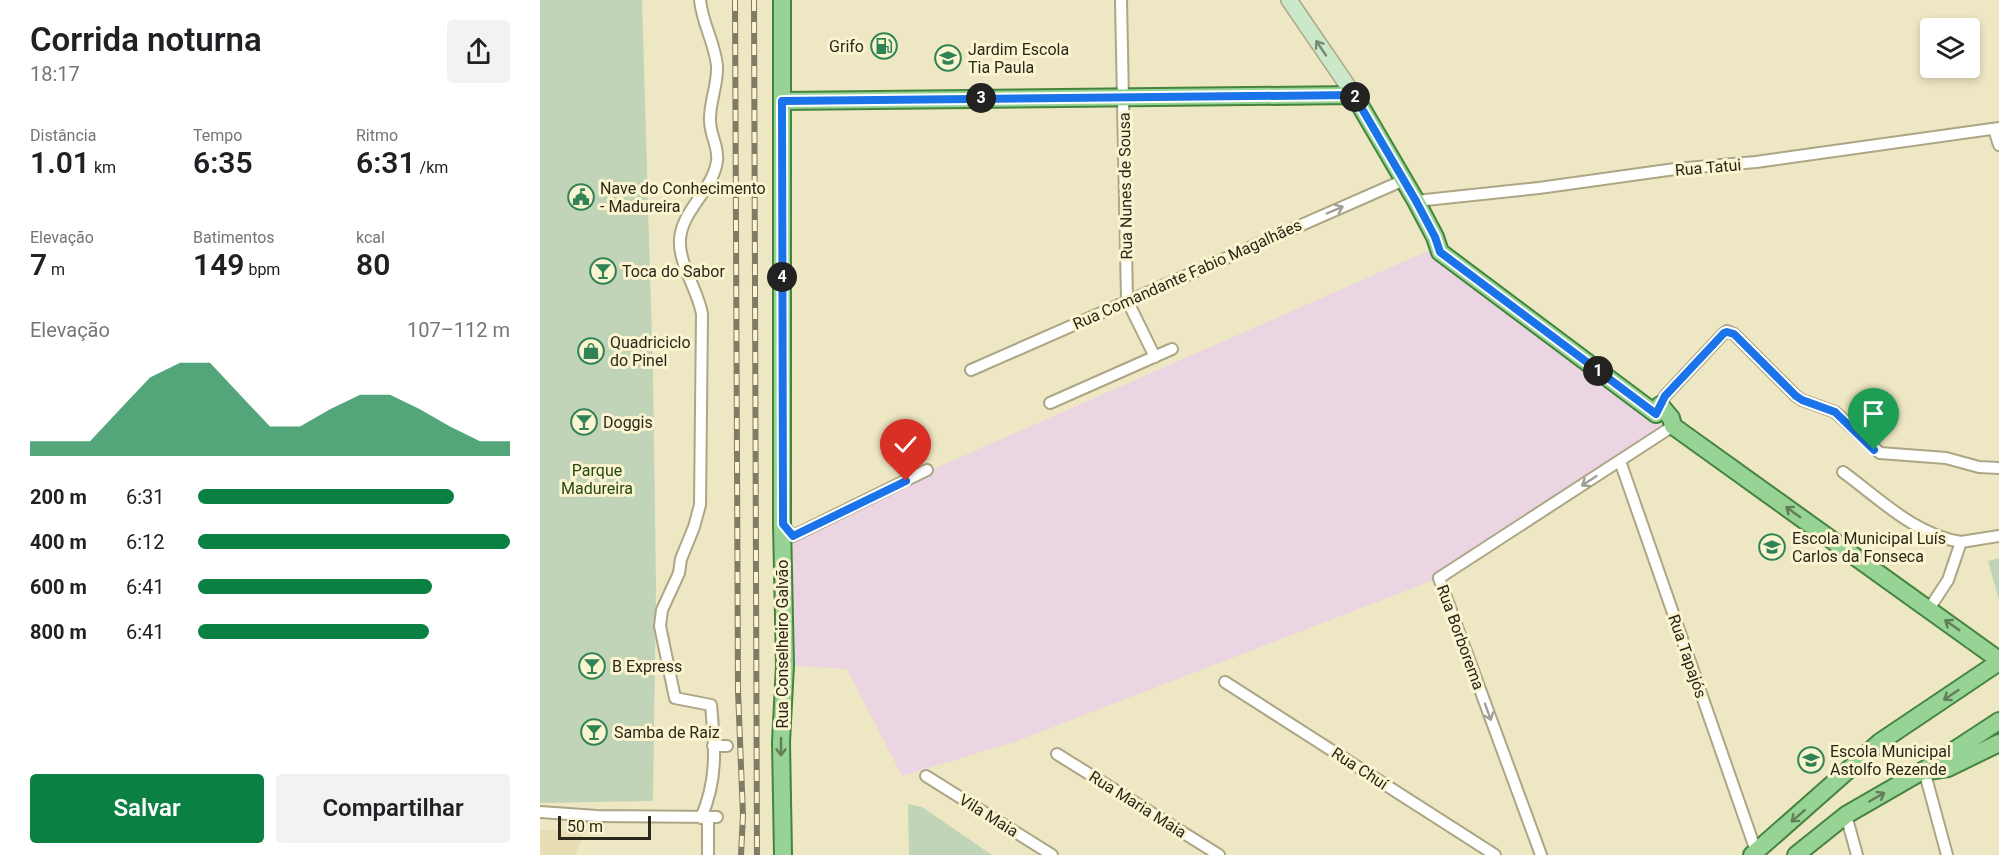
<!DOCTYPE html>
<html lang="pt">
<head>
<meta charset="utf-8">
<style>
  :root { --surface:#fff; --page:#f2f2f2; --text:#202124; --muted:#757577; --accent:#0b8043 }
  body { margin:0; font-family:Roboto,sans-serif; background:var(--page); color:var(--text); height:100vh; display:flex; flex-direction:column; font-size:22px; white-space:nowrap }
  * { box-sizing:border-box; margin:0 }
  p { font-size:20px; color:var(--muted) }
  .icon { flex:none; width:33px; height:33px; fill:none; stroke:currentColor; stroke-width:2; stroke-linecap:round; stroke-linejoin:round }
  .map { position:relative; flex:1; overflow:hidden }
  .sheet { display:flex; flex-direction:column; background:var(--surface); width:540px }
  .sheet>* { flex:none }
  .buttons { position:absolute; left:1380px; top:18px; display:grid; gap:12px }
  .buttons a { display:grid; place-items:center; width:60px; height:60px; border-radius:6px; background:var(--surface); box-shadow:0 3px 9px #0003; font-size:30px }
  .scale { position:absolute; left:18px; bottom:15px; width:93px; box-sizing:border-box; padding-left:6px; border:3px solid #2b281b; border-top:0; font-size:16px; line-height:21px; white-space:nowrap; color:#2b281b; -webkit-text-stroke:4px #fbf4d0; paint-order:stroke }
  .pin { position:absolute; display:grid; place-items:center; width:51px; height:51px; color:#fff; margin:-62px -26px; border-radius:50% 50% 50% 0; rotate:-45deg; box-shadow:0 0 6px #0007 }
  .pin .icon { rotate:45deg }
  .km { position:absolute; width:30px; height:30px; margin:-15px; border-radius:50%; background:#222; color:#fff; font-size:16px; line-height:30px; text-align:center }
  .round { display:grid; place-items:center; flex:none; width:63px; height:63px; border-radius:6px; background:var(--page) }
  .head { display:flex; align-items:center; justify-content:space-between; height:102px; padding:0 30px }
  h1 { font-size:33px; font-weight:600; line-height:45px }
  .metrics { display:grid; grid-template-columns:repeat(3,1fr); gap:9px; height:102px; padding:6px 30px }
  .metrics div { display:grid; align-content:center }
  .metrics b { font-size:30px; font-weight:600 }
  .metrics small { font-size:16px; font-weight:400 }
  .metrics p { font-size:16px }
  .chart { height:168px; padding:12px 30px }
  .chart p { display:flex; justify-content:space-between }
  .chart svg { width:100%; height:108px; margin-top:6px; fill:var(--accent); opacity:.7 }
  .button { display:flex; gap:12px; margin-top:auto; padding:12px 30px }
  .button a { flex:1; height:69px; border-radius:6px; background:var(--accent); color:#fff; font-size:24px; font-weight:600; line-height:69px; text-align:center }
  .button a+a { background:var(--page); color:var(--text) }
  ul { padding:0 30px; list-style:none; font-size:20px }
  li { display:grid; grid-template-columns:96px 72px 1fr; align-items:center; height:45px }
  li i { height:15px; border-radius:8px; background:var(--accent) }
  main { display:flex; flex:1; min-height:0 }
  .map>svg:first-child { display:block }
  .built { fill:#e7dfb3 }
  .industrial { fill:#ebd5e2 }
  .green { fill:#c1d4b7 }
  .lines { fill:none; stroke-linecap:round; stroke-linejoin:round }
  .street-casing { stroke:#aca684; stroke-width:14 }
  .secondary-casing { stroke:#aca684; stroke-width:18 }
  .primary-casing { stroke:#44843c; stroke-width:20 }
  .street { stroke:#fff; stroke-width:10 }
  .secondary { stroke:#cbe9ca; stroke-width:15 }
  .primary { stroke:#97d395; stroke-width:16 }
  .rail-casing { stroke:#807b64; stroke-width:6 }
  .rail { stroke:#fbf4d0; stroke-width:4; stroke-dasharray:11; stroke-linecap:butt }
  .oneway { stroke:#7b8872 }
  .oneway2 { stroke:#a09e98 }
  .oneway3 { stroke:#617e58 }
  .route-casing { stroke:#fff; stroke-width:12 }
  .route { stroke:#1a73e8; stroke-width:8 }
  .labels { text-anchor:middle; stroke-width:6; stroke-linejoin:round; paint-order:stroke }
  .poi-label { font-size:16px; fill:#2b281b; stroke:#fbf4d0; text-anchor:start }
  .street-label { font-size:16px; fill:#2b281b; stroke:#fbf4d0 }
  .park-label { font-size:16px; fill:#274810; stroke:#fbf4d0 }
</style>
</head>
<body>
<main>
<section class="sheet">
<div class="head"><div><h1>Corrida noturna</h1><p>18:17</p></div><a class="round"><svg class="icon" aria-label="share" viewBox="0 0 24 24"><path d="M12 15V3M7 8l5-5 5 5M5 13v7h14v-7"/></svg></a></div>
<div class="metrics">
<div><p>Distância</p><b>1.01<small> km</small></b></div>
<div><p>Tempo</p><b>6:35</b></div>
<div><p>Ritmo</p><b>6:31<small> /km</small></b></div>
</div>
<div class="metrics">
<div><p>Elevação</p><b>7<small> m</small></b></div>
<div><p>Batimentos</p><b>149<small> bpm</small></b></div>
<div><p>kcal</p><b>80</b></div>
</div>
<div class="chart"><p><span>Elevação</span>107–112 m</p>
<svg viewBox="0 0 160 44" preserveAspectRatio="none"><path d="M0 44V38L10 38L20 38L30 25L40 12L50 6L60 6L70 19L80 32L90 32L100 25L110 19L120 19L130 25L140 32L150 38L160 38V44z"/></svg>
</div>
<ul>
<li><b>200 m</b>6:31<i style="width:82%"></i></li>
<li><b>400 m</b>6:12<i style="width:100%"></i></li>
<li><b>600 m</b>6:41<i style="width:75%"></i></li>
<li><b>800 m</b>6:41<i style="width:74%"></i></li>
</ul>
<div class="button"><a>Salvar</a><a>Compartilhar</a></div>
</section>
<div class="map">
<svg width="1459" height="855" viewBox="0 0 1459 855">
  <rect width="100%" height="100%" fill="#eee7c3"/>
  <path class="built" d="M0,830H44L36,855H0Z"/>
  <path class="industrial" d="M904,244L1120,405L1133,426L899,578L474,742L362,776L307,669L245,665L253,536L366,481Z"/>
  <path class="green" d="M0,0H102L113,374L116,584L113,801L0,803Z
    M1459,558V600L1448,561Z
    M368,804L382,807L452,855H369Z"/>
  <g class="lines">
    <g class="street-casing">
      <path id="street" d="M160,0C162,23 175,43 177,66C178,85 169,103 170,121C170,135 179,147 177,161C173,190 142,210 140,239C138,263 158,290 162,314L160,505L154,527L141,559L139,573L122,610L120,626L135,698L171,705C175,747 178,779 161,818
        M581,0L587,300L615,357
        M1454,129L1459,145
        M876,201L999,188L1135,169L1216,162L1459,128
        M431,370L864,180
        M510,403L632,349
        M1120,405L1125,396L1184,333L1187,331L1194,334L1256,396L1262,400L1295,412L1340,453L1406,458L1439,467L1459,468
        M1080,461L1216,851
        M1303,472C1340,499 1375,535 1421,542
        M242,524L253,536L387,470
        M1389,609L1408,580L1421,542L1459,536
        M685,682L955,855
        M173,746H187
        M517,754L679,855
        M1384,770L1407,855
        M386,776L512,855
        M0,812L57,816L177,817
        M1306,815L1317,855
        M168,855V818
        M1001,855L899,578L1133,426"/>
    </g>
    <g class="secondary-casing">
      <path id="secondary" d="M749,0L814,95"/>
    </g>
    <g class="primary-casing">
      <path id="primary" d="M242,0V524L245,665L241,742L243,855
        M242,101L814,95L876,201L895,237L900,252L1116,414L1120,405L1131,418L1133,426L1459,660
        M1388,771L1408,768L1459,743
        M1212,855L1340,742L1459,662
        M1256,855L1306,815L1384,770L1459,721"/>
    </g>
    <use href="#street" class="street"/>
    <use href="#secondary" class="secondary"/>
    <use href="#primary" class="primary"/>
    <g class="rail-casing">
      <path id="rail" d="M195,0L198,691L203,815L201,855
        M214,0L217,855"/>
    </g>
    <use href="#rail" class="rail"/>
  </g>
  <defs><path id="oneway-shaft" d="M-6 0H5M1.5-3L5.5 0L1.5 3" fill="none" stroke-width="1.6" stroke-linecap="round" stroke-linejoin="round" transform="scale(1.5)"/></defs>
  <use class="oneway" href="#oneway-shaft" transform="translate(781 48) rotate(-124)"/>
  <g class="oneway2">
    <use href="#oneway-shaft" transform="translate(795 210) rotate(-23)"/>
    <use href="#oneway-shaft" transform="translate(1049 481) rotate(147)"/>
    <use href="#oneway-shaft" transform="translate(948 712) rotate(70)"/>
  </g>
  <g class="oneway3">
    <use href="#oneway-shaft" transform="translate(1253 512) rotate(-144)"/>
    <use href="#oneway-shaft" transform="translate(1412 625) rotate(-145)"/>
    <use href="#oneway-shaft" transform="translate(1411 695) rotate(146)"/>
    <use href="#oneway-shaft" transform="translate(241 747) rotate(90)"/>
    <use href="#oneway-shaft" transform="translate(1337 797) rotate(-30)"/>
    <use href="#oneway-shaft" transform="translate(1258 816) rotate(139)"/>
  </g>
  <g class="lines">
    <g class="route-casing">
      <path id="route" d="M366,481L253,536L243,524L242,101L814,95L876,201L895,237L900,252L1116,414L1125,396L1184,333L1187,332L1194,334L1256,396L1262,400L1295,412L1334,450"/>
    </g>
    <use href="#route" class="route"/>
  </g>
  <defs>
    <g id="fuel-ring" transform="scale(1.35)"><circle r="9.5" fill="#fbf4d0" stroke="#308355" stroke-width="1.5"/><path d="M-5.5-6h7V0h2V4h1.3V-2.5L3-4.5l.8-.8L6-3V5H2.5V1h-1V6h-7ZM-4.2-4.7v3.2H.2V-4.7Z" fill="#308355"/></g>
    <g id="school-ring" transform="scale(1.35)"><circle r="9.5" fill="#fbf4d0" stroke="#308355" stroke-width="1.5"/><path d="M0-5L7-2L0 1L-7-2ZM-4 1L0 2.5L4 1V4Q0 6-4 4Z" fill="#308355"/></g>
    <g id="civic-ring" transform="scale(1.35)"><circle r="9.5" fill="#fbf4d0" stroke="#308355" stroke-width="1.5"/><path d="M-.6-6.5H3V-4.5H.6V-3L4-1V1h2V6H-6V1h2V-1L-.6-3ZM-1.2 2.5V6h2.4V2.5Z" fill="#308355"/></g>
    <g id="bar-ring" transform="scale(1.35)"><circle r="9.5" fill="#fbf4d0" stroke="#308355" stroke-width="1.5"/><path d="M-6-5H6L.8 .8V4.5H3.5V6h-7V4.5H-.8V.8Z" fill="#308355"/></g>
    <g id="shop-ring" transform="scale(1.35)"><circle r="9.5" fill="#fbf4d0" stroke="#308355" stroke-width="1.5"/><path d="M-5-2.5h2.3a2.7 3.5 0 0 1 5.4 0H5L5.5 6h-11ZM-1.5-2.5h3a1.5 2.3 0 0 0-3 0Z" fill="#308355"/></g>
  </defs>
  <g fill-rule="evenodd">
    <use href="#fuel-ring" x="344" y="46"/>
    <use href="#school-ring" x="408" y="58"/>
    <use href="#civic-ring" x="41" y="197"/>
    <use href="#bar-ring" x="63" y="271"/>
    <use href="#shop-ring" x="51" y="351"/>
    <use href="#bar-ring" x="44" y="422"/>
    <use href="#school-ring" x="1232" y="547"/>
    <use href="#bar-ring" x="52" y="666"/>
    <use href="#bar-ring" x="54" y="732"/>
    <use href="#school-ring" x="1271" y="760"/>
  </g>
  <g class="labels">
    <g class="poi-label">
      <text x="324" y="52" text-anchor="end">Grifo</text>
      <text x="428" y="55">Jardim Escola<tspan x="428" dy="18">Tia Paula</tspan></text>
      <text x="60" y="194">Nave do Conhecimento<tspan x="60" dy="18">- Madureira</tspan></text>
      <text x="82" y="277">Toca do Sabor</text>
      <text x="70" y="348">Quadriciclo<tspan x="70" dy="18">do Pinel</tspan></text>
      <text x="63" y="428">Doggis</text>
      <text x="1252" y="544">Escola Municipal Luís<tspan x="1252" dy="18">Carlos da Fonseca</tspan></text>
      <text x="72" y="672">B Express</text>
      <text x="74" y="738">Samba de Raiz</text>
      <text x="1290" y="757">Escola Municipal<tspan x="1290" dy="18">Astolfo Rezende</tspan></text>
    </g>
    <g class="street-label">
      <text transform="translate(1168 167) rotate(-5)" y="6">Rua Tatui</text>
      <text transform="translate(585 186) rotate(-91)" y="6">Rua Nunes de Sousa</text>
      <text transform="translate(647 274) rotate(-24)" y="6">Rua Comandante Fabio Magalhães</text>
      <text transform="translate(921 637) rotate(70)" y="6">Rua Borborema</text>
      <text transform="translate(242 644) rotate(-90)" y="6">Rua Conselheiro Galvão</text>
      <text transform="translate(1148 656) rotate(71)" y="6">Rua Tapajós</text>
      <text transform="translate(820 768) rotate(33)" y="6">Rua Chuí</text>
      <text transform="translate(598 804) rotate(32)" y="6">Rua Maria Maia</text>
      <text transform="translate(449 815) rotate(32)" y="6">Vila Maia</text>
    </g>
    <g class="park-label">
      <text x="57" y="476">Parque<tspan x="57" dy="18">Madureira</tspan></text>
    </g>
  </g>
</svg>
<div class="buttons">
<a><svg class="icon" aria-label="layers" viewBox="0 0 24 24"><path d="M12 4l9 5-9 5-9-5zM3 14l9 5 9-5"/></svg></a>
</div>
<div class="scale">50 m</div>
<div class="pin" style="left:1334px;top:450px;background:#1e9e55"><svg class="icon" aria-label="arrive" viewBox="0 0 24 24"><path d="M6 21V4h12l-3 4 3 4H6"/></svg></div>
<div class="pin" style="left:366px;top:481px;background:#d93025"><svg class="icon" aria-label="check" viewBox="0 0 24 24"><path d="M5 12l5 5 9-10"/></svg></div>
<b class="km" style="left:1058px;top:371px">1</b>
<b class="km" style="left:815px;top:97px">2</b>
<b class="km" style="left:441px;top:98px">3</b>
<b class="km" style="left:242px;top:277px">4</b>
</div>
</main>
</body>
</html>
